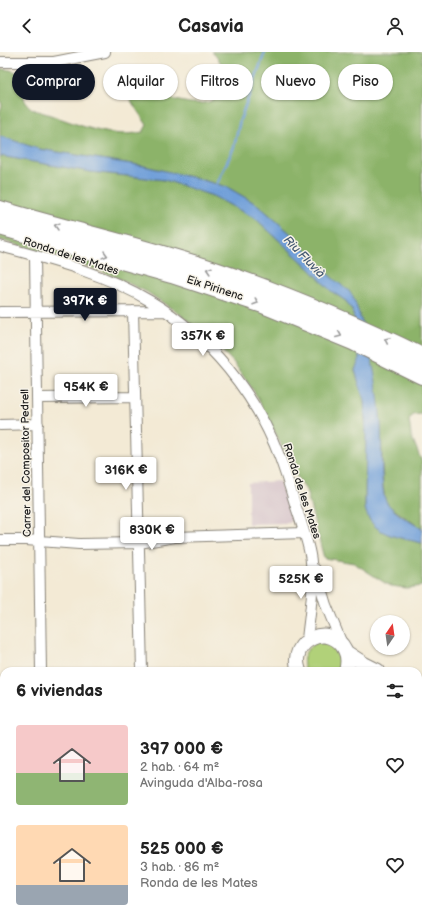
<!DOCTYPE html>
<html lang="es">
<meta charset="utf-8">
<style>
body{margin:0;font-family:"Balsamiq Sans",sans-serif;background:#f6f6f6;color:#222;height:100vh;display:flex;flex-direction:column;font-size:15px;white-space:nowrap}
*{box-sizing:border-box;margin:0}
p{font-size:13px;color:#767676}
.icon{flex:none;width:22px;height:22px;fill:none;stroke:currentColor;stroke-width:2;stroke-linecap:round;stroke-linejoin:round}
.map{position:relative;flex:1;overflow:hidden}
.drawer{position:absolute;left:0px;top:615px;width:422px;height:256px;display:flex;flex-direction:column;background:#fff;border-radius:12px 12px 0 0;box-shadow:0 1px 3px #0004}
.drawer>*{flex:none}
.guide{position:absolute;left:12px;top:12px;width:398px;height:36px;display:flex;gap:8px}
.needle{width:26px;rotate:13deg}
.fabs{position:absolute;left:370px;top:563px;display:grid;gap:8px}
.fabs a{display:grid;place-items:center;width:40px;height:40px;border-radius:50%;background:#fff;box-shadow:0 1px 3px #0004;font-size:20px}
.price{position:absolute;translate:-50% -34px;padding:0 9px;border-radius:4px;background:#fff;color:#222;font-size:13px;line-height:26px;filter:drop-shadow(0 1px 2px #0008)}
.price::after{content:'';position:absolute;left:50%;top:24px;width:12px;height:9px;margin-left:-6px;background:inherit;clip-path:polygon(0 0,100% 0,50% 100%)}
.price.on{background:#111827;color:#fff}
ul{padding:0;list-style:none}
li{display:flex;align-items:center;gap:12px;height:100px;padding:0 16px}
li span{display:grid;place-items:center;flex:none;width:112px;height:80px;border-radius:4px;color:#555}
li>.icon{margin-inline-start:auto}
span .icon{width:48px;height:48px;fill:#fffc;stroke-width:1}
li b{font-size:17px}
h2{display:flex;justify-content:space-between;align-items:center;height:48px;padding:0 16px;font-size:17px}
.tag{padding:0 14px;border-radius:18px;background:#fff;box-shadow:0 1px 3px #0004;font-size:14px;line-height:36px}
.tag.on{background:#111827;color:#fff}
header{display:flex;justify-content:space-between;align-items:center;height:52px;padding:0 16px;background:#fff;font-size:18px;font-weight:600}
.map>svg:first-child{display:block}
.industrial{fill:#d2bdc6}
.green{fill:#b1d179;stroke:#66764a}
.forest{fill:#8cb369;stroke:#546842}
.water{fill:#709fd9;stroke:#465e7a}
.lines{fill:none;stroke-linecap:round;stroke-linejoin:round}
.stream{stroke:#709fd9;stroke-width:2.5}
.street-casing{stroke:#888378;stroke-width:12}
.secondary-casing{stroke:#888378;stroke-width:16}
.highway-casing{stroke:#888378;stroke-width:20}
.street{stroke:#fff;stroke-width:10}
.secondary{stroke:#fff;stroke-width:14}
.highway{stroke:#fff;stroke-width:18}
.oneway{stroke:#999}
.labels{text-anchor:middle;dominant-baseline:central;stroke-width:3;stroke-linejoin:round;paint-order:stroke}
.street-label{font-size:11px;fill:#1c1c1c;stroke:#f7f3e8}
.water-label{font-size:12px;font-style:italic;fill:#425771;stroke:#f7f3e8}
</style>
<header><svg class="icon" aria-label="back" viewBox="0 0 24 24"><path d="M15 5l-7 7 7 7"/></svg>Casavia<svg class="icon" aria-label="person" viewBox="0 0 24 24"><circle cx="12" cy="8" r="4"/><path d="M4 21q1-7 8-7t8 7"/></svg></header>
<div class="map">
<svg width="422" height="871" viewBox="0 0 422 871">
<rect width="100%" height="100%" fill="#f7f3e8"/>
<filter id="ink" filterUnits="userSpaceOnUse"><feTurbulence type="fractalNoise" baseFrequency=".025" numOctaves="2"/><feDisplacementMap in="SourceGraphic" scale="8" xChannelSelector="R" yChannelSelector="G"/><feConvolveMatrix kernelMatrix="1 2 1 2 8 2 1 2 1" color-interpolation-filters="sRGB"/></filter>
<filter id="wash" filterUnits="userSpaceOnUse"><feTurbulence type="fractalNoise" baseFrequency=".012" numOctaves="4" result="noise"/><feDisplacementMap in="SourceGraphic" scale="16" xChannelSelector="R" yChannelSelector="G"/><feGaussianBlur stdDeviation="0.9" result="paint"/><feColorMatrix in="noise" values="0 0 0 0 0 0 0 0 0 0 0 0 0 0 0 0 0 1.4 0 .05"/><feComposite in="paint" operator="in"/></filter>
<g filter="url(#wash)">
<rect width="100%" height="100%" fill="#f3ead5"/>
<path class="industrial" d="M 279,429 L 292,466 L 290,471 L 248,472 L 248,431 Z"/>
<path class="green" d="M 316,590 L 333,592 L 341,601 L 340,619 L 305,619 C 301,604 305,599 316,590 Z
M 201,867 L 389,867 L 387,871 L 204,871 Z"/>
<path class="forest" d="M 212,0 L 422,0 L 422,362 L 413,363 L 409,368 L 411,383 L 422,410 L 422,477 L 389,454 L 385,448 L 383,434 L 381,373 L 375,328 L 367,287 L 351,242 L 331,225 L 291,182 L 258,153 L 227,135 L 195,126 L 144,114 L 39,97 L 0,84 L 0,60 L 2,53 L 0,48 L 0,17 C 10,17 16,19 24,25 C 25,41 19,48 34,58 C 71,68 104,88 143,80 L 147,73 C 140,62 133,54 128,42 L 132,35 C 155,39 214,71 224,33 C 227,19 222,10 212,0 Z
M 0,104 L 91,120 L 165,128 L 213,144 L 256,167 L 309,216 L 331,239 L 346,249 L 352,258 L 359,288 L 359,309 L 355,318 L 364,348 L 366,382 L 365,456 C 371,484 399,485 422,491 L 422,534 L 406,536 L 391,534 L 385,531 L 354,511 L 324,506 L 306,438 L 292,417 L 280,390 L 255,341 L 234,311 L 209,285 L 181,263 L 147,240 L 109,222 L 71,208 L 0,188 Z
M 422,763 L 422,838 L 418,843 L 418,766 Z"/>
<path class="water" d="M 0,84 L 39,97 L 144,114 L 195,126 L 227,135 L 258,153 L 291,182 L 331,225 L 349,239 L 353,245 C 369,285 378,330 381,373 C 382,389 380,439 386,449 C 392,460 411,470 422,477 L 422,491 C 399,485 371,484 365,456 L 366,382 L 364,348 L 355,318 L 359,309 L 359,288 L 352,258 L 346,249 L 331,239 L 309,216 L 256,167 L 213,144 L 165,128 L 91,120 L 0,104 Z"/>
<g class="lines">
<path class="stream" d="M 216,134 L 234,95 L 240,68 L 265,0"/>
</g>
</g>
<g filter="url(#ink)">
<g class="lines">
<defs>
<path id="street" d="M 0,10 L 54,10 L 105,0
M 0,194 C 51,208 104,221 150,249 C 209,284 256,342 280,406 C 286,422 291,439 296,455 C 301,470 310,495 311,510 C 312,524 313,539 311,552 C 310,565 308,576 307,588
M 35,204 L 41,619
M 133,259 L 142,619
M 0,260 L 164,259
M 37,346 L 135,345
M 0,373 L 38,372
M 0,488 L 26,488 L 79,492 L 139,491 L 175,485 L 304,481
M 315,517 L 326,553 L 342,592
M 0,637 L 4,637
M 0,862 L 4,862
M 45,867 L 45,871
M 186,867 L 188,871
M 209,867 L 213,871"/>
<path id="secondary" d="M 347,601 L 364,612 L 378,619
M 299,619 C 287,588 331,569 345,598 C 348,604 348,612 346,619
M 418,644 L 422,648
M 0,783 L 4,783"/>
<path id="highway" d="M 0,158 C 70,179 142,195 212,218 C 284,242 354,272 422,305
M 0,174 L 172,222 L 263,252 L 353,289 L 422,323"/>
</defs>
<use href="#street" class="street-casing"/>
<use href="#secondary" class="secondary-casing"/>
<use href="#highway" class="highway-casing"/>
<use href="#street" class="street"/>
<use href="#secondary" class="secondary"/>
<use href="#highway" class="highway"/>
</g>
<defs><path id="oneway-chevron" d="M-2-3.5L2.5 0L-2 3.5" fill="none" stroke-width="1.6" stroke-linecap="round" stroke-linejoin="round"/></defs>
<g class="oneway">
<use href="#oneway-chevron" transform="translate(57 174) rotate(-165)"/>
<use href="#oneway-chevron" transform="translate(105 203) rotate(15)"/>
<use href="#oneway-chevron" transform="translate(209 218) rotate(-163)"/>
<use href="#oneway-chevron" transform="translate(256 250) rotate(19)"/>
<use href="#oneway-chevron" transform="translate(339 283) rotate(23)"/>
<use href="#oneway-chevron" transform="translate(387 288) rotate(-155)"/>
</g>
</g>
<g class="labels">
<g class="street-label">
<text transform="translate(71 204) rotate(18)">Ronda de les Mates</text>
<text transform="translate(215 236) rotate(18)">Eix Pirinenc</text>
<text transform="translate(26 411) rotate(-91)">Carrer del Compositor Pedrell</text>
<text transform="translate(302 439) rotate(72)">Ronda de les Mates</text>
</g>
<g class="water-label">
<text transform="translate(304 205) rotate(46)">Riu Fluvià</text>
</g>
</g>
</svg>
<div class="fabs">
<a><svg class="needle" viewBox="-14 -14 28 28"><path d="M0-13l5 13h-10z" fill="#e53935"/><path d="M0 13l5-13h-10z" fill="#767676"/></svg></a>
</div>
<b class="price on" style="left:85px;top:270px">397K €</b>
<b class="price" style="left:203px;top:305px">357K €</b>
<b class="price" style="left:86px;top:356px">954K €</b>
<b class="price" style="left:126px;top:439px">316K €</b>
<b class="price" style="left:152px;top:499px">830K €</b>
<b class="price" style="left:301px;top:548px">525K €</b>
<div class="guide">
<a class="tag on">Comprar</a>
<a class="tag">Alquilar</a>
<a class="tag">Filtros</a>
<a class="tag">Nuevo</a>
<a class="tag">Piso</a>
</div>
<section class="drawer">
<h2>6 viviendas<svg class="icon" aria-label="filters" viewBox="0 0 24 24"><path d="M4 7h16M4 17h16"/><circle cx="9" cy="7" r="2"/><circle cx="15" cy="17" r="2"/></svg></h2>
<ul>
<li><span style="background:linear-gradient(#f6c9c9 60%,#8fb573 0)"><svg class="icon" aria-label="home" viewBox="0 0 24 24"><path d="M3 11l9-7 9 7M6 9v11h12V9"/></svg></span><div><b>397 000 €</b><p>2 hab. · 64 m²</p><p>Avinguda d'Alba-rosa</p></div><svg class="icon" aria-label="heart" viewBox="0 0 24 24"><path d="M12 20l-8-8c-3-5 5-10 8-4 3-6 11-1 8 4z"/></svg></li>
<li><span style="background:linear-gradient(#ffd9b3 75%,#9aa5b1 0)"><svg class="icon" aria-label="home" viewBox="0 0 24 24"><path d="M3 11l9-7 9 7M6 9v11h12V9"/></svg></span><div><b>525 000 €</b><p>3 hab. · 86 m²</p><p>Ronda de les Mates</p></div><svg class="icon" aria-label="heart" viewBox="0 0 24 24"><path d="M12 20l-8-8c-3-5 5-10 8-4 3-6 11-1 8 4z"/></svg></li>
</ul>
</section>
</div>
